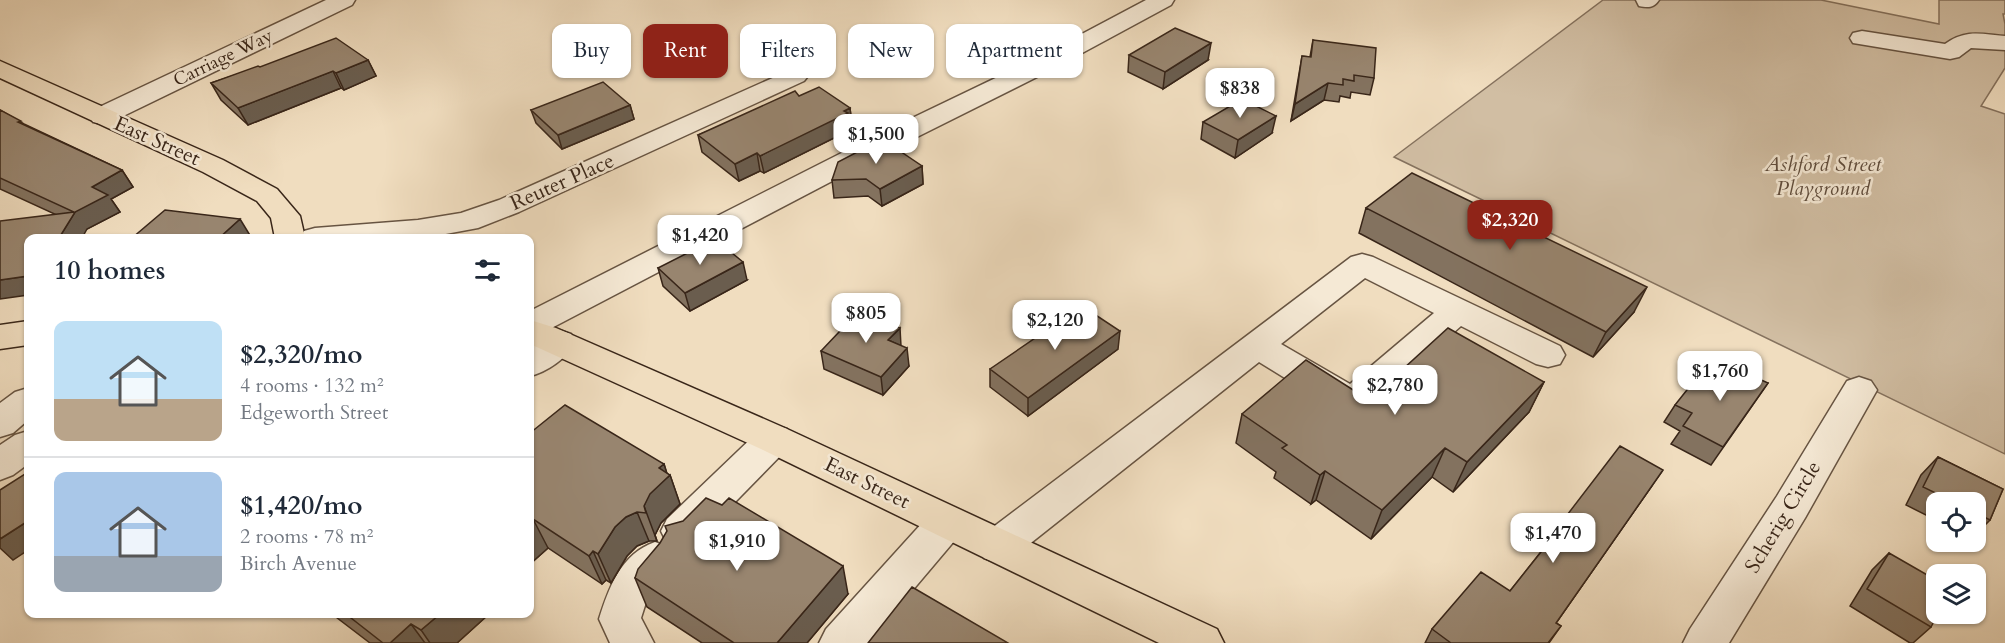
<!DOCTYPE html>
<meta charset="utf-8">
<style>
body{margin:0;font-family:Cardo,serif;background:#f2f2f3;color:#1f2937;height:100vh;display:flex;flex-direction:column;font-size:22px;white-space:nowrap}
*{box-sizing:border-box;margin:0}
p{font-size:20px;color:#747a83}
.icon{flex:none;width:33px;height:33px;fill:none;stroke:currentColor;stroke-width:2;stroke-linecap:round;stroke-linejoin:round}
.map{position:relative;flex:1;overflow:hidden}
.drawer{position:absolute;left:24px;top:234px;width:510px;height:384px;display:flex;flex-direction:column;background:#fff;border-radius:12px;box-shadow:0 2px 4px #0004}
.drawer>*{flex:none}
.guide{position:absolute;left:552px;top:24px;width:570px;height:54px;display:flex;gap:12px}
.buttons{position:absolute;left:1926px;top:492px;display:grid;gap:12px}
.buttons a{display:grid;place-items:center;width:60px;height:60px;border-radius:12px;background:#fff;box-shadow:0 2px 4px #0004;font-size:30px}
.price{position:absolute;translate:-50% -51px;padding:0 14px;border-radius:12px;background:#fff;color:#222;font-size:20px;line-height:39px;filter:drop-shadow(0 2px 3px #0008)}
.price::after{content:'';position:absolute;left:50%;top:36px;width:18px;height:14px;margin-left:-9px;background:inherit;clip-path:polygon(0 0,100% 0,50% 100%)}
.price.current{background:#8f2418;color:#fff}
ul{padding:0;list-style:none}
li{display:flex;align-items:center;gap:18px;height:150px;padding:0 30px}
li+li{border-top:2px solid #e0e1e3}
li span{display:grid;place-items:center;flex:none;width:168px;height:120px;border-radius:12px;color:#555}
li>.icon{margin-inline-start:auto}
span .icon{width:72px;height:72px;fill:#fffc;stroke-width:1}
li b{font-size:26px}
h2{display:flex;justify-content:space-between;align-items:center;height:72px;padding:0 30px;font-size:26px}
.tag{padding:0 21px;border-radius:12px;background:#fff;box-shadow:0 2px 4px #0004;font-size:21px;line-height:54px}
.tag.current{background:#8f2418;color:#fff}
.map>svg:first-child{display:block}
.green{fill:#d1bea3;stroke:#85725e;stroke-width:1.5}
.lines{fill:none;stroke-linecap:round;stroke-linejoin:round}
.minor-casing{stroke:#675442;stroke-width:3}
.major-casing{stroke:#392619;stroke-width:3}
.minor{fill:#f5e9d5;fill-rule:evenodd}
.major{fill:#f0ddbf;fill-rule:evenodd}
.wall{fill:#83725f;stroke:#392619;stroke-width:1.5}
.shaded-wall{fill:#6a5d4e;stroke:#392619;stroke-width:1.5}
.building{fill:#98856f;stroke:#392619;stroke-width:1.5}
.labels{text-anchor:middle;dominant-baseline:central;stroke-width:5;stroke-linejoin:round;paint-order:stroke}
.far-street-label{font-size:18px;fill:#392619;stroke:#f5e9d5}
.street-label{font-size:21px;fill:#392619;stroke:#f5e9d5}
.park-label{font-size:21px;font-style:italic;fill:#5f4c3c;stroke:#f5e9d5}
</style>
<div class="map">
<svg width="2005" height="643" viewBox="0 0 2005 643">
<rect width="100%" height="100%" fill="#f0ddbf"/>
<filter id="stains"><feTurbulence type="fractalNoise" baseFrequency=".00333" numOctaves="4"/><feColorMatrix values="0 0 0 0 .2 0 0 0 0 .09 0 0 0 0 .02 0 0 0 .5 -.17"/></filter>
<radialGradient id="worn" r=".72"><stop offset=".6" stop-color="#630" stop-opacity="0"/><stop offset="1" stop-color="#630" stop-opacity=".3"/></radialGradient>
<path class="green" d="M 1603,0 L 1821,0 L 1939,24 L 1939,0 L 2005,0 L 2005,14 L 2003,14 L 2005,24 L 2005,68 L 1981,106 L 2005,114 L 2005,454 L 1394,157 Z"/>
<g class="lines">
<defs>
<path id="minor" d="M 326,0 L 355,0 L 352,5 L 111,122 L 102,124 L 93,122 L 89,116 L 93,110 Z
M 1146,0 L 1174,0 L 1171,5 L 1047,72 L 903,144 L 542,333 L 530,336 L 530,311 L 883,132 L 1029,62 Z
M 1636,0 L 1659,0 C 1654,8 1648,8 1639,6 Z
M 1862,31 L 1945,44 C 1966,29 1981,34 2005,36 L 2005,50 L 1971,48 L 1959,57 L 1950,59 L 1853,43 L 1850,38 L 1853,33 Z
M 795,68 L 804,71 L 808,76 L 804,81 L 519,212 L 478,228 L 424,238 L 300,238 L 304,231 L 315,228 L 418,220 L 461,213 L 499,200 Z
M 1362,254 L 1373,257 L 1560,346 L 1565,355 L 1560,364 L 1548,367 L 1536,364 L 1461,326 L 1368,409 L 1355,413 L 1335,409 L 1259,362 L 1012,558 L 998,563 L 984,558 L 978,546 L 984,534 L 1351,257 ZM 1365,278 L 1434,313 L 1350,384 L 1281,344 Z
M 559,330 L 571,334 L 576,342 C 567,358 547,372 530,376 L 530,347 L 547,334 Z
M 1859,377 L 1871,381 L 1877,390 L 1805,518 L 1729,643 L 1683,643 L 1690,629 L 1777,496 L 1847,381 Z
M 28,388 L 28,420 L 13,433 L 0,437 L 0,403 L 15,392 Z
M 774,425 L 787,429 L 792,439 L 787,449 L 695,543 L 681,547 L 667,543 L 661,531 L 667,519 L 761,429 Z
M 28,431 L 28,464 L 13,475 L 0,480 L 0,445 L 15,435 Z
M 947,506 L 961,511 L 967,522 L 961,533 L 868,643 L 819,643 L 826,629 L 933,511 Z
M 655,542 L 669,547 L 675,559 L 669,571 L 648,596 L 641,618 L 654,643 L 610,643 L 599,619 C 609,587 621,554 655,542 Z"/>
<path id="major" d="M 0,61 L 223,160 L 277,189 L 300,216 L 305,238 L 275,238 L 271,218 L 257,201 L 203,172 L 0,78 Z
M 530,320 L 556,328 L 787,429 L 1217,629 L 1224,643 L 1159,643 L 761,449 L 530,344 Z
M 28,321 L 28,345 L 0,349 L 0,325 Z"/>
</defs>
<use href="#minor" class="minor-casing"/>
<use href="#major" class="major-casing"/>
<use href="#minor" class="minor"/>
<use href="#major" class="major"/>
</g>
<path class="wall" d="M 1313,40 L 1374,78 L 1370,95 L 1351,92 L 1350,98 L 1340,96 L 1339,102 L 1324,100 L 1291,121 L 1302,56 L 1310,57 Z
M 1129,55 L 1208,60 L 1163,89 L 1128,72 Z
M 368,60 L 376,76 L 344,90 L 341,88 L 248,125 L 221,100 L 211,83 L 260,67 Z
M 799,96 L 850,108 L 852,125 L 850,126 L 850,130 L 764,173 L 760,171 L 739,181 L 702,152 L 698,135 Z
M 630,105 L 634,119 L 562,149 L 536,123 L 531,110 Z
M 0,110 L 24,124 L 122,170 L 133,187 L 111,199 L 120,212 L 87,229 L 0,189 Z
M 1203,122 L 1272,133 L 1235,158 L 1201,139 Z
M 922,166 L 923,184 L 882,206 L 868,196 L 834,198 L 832,180 Z
M 1366,208 L 1634,312 L 1593,357 L 1359,233 Z
M 658,268 L 747,280 L 690,311 L 663,286 Z
M 901,346 L 909,366 L 883,395 L 824,369 L 821,351 Z
M 1118,349 L 1028,416 L 990,387 L 990,369 Z
M 1723,374 L 1768,383 L 1711,465 L 1671,444 L 1680,431 L 1664,422 L 1675,405 Z
M 1544,382 L 1529,412 L 1453,492 L 1432,477 L 1371,539 L 1316,500 L 1311,504 L 1274,478 L 1276,472 L 1236,443 L 1242,414 Z
M 530,433 L 664,464 L 667,474 L 670,475 L 680,504 L 661,523 L 655,535 L 657,541 L 649,541 L 637,546 L 627,556 L 611,583 L 606,580 L 602,584 L 548,548 L 530,564 Z
M 1938,457 L 2003,489 L 1990,520 L 1976,534 L 1976,502 L 1936,502 L 1936,520 L 1906,505 L 1921,475 Z
M 1651,487 L 1556,623 L 1561,626 L 1549,643 L 1425,643 L 1432,629 L 1510,591 L 1540,553 L 1551,536 Z
M 1889,553 L 1931,627 L 1913,643 L 1910,643 L 1850,606 L 1872,570 Z
M 635,578 L 848,594 L 807,643 L 702,643 L 647,607 Z
M 332,614 L 489,614 L 457,643 L 370,643 Z"/>
<path class="shaded-wall" d="M 1211,43 L 1208,60 L 1163,89 L 1165,72 Z
M 368,60 L 376,76 L 344,90 L 336,73 Z
M 333,71 L 341,88 L 248,125 L 238,108 Z
M 1328,83 L 1324,100 L 1291,121 L 1295,104 Z
M 630,105 L 634,119 L 562,149 L 558,135 Z
M 850,108 L 852,125 L 850,126 L 850,130 L 764,173 L 760,156 Z
M 1276,116 L 1272,133 L 1235,158 L 1238,140 Z
M 757,153 L 760,171 L 739,181 L 735,164 Z
M 922,166 L 923,184 L 882,206 L 880,189 Z
M 122,170 L 133,187 L 111,199 L 120,212 L 87,229 L 82,238 L 59,238 L 75,212 L 92,187 Z
M 240,219 L 251,237 L 249,238 L 219,238 Z
M 743,262 L 747,280 L 690,311 L 685,293 Z
M 28,276 L 28,295 L 0,299 L 0,280 Z
M 1647,287 L 1634,312 L 1593,357 L 1606,332 Z
M 900,328 L 901,346 L 888,340 Z
M 1120,331 L 1118,349 L 1028,416 L 1028,398 Z
M 907,348 L 909,366 L 883,395 L 881,377 Z
M 1544,382 L 1529,412 L 1453,492 L 1467,462 Z
M 1445,448 L 1432,477 L 1371,539 L 1382,510 Z
M 664,464 L 668,477 L 670,475 L 680,504 L 661,523 L 655,535 L 657,541 L 644,506 L 659,468 Z
M 1663,470 L 1651,487 L 1544,639 L 1556,623 Z
M 1325,471 L 1316,500 L 1311,504 L 1320,475 Z
M 637,512 L 649,541 L 637,546 L 627,556 L 611,583 L 598,554 L 615,527 L 626,517 Z
M 533,519 L 548,548 L 530,564 L 530,522 Z
M 28,521 L 28,550 L 13,560 L 0,548 L 0,539 Z
M 593,551 L 606,580 L 602,584 L 589,556 Z
M 843,566 L 848,594 L 807,643 L 777,643 Z
M 440,614 L 489,614 L 457,643 L 430,643 L 421,630 Z
M 411,624 L 425,643 L 390,643 Z"/>
<path class="building" d="M 1175,28 L 1211,43 L 1165,72 L 1129,55 Z
M 336,38 L 368,60 L 336,73 L 333,71 L 238,108 L 211,83 L 258,66 L 260,67 Z
M 1313,40 L 1376,48 L 1374,78 L 1354,75 L 1354,81 L 1343,79 L 1343,85 L 1328,83 L 1295,104 L 1302,56 L 1311,57 Z
M 603,82 L 630,105 L 558,135 L 531,110 Z
M 819,87 L 850,108 L 844,111 L 848,113 L 760,156 L 757,153 L 735,164 L 698,135 L 795,91 L 799,96 Z
M 1242,99 L 1276,116 L 1238,140 L 1203,122 Z
M 0,110 L 21,121 L 18,122 L 122,170 L 92,187 L 108,195 L 75,212 L 59,238 L 28,238 L 28,276 L 0,280 L 0,221 L 74,212 L 0,178 Z
M 882,139 L 922,166 L 880,189 L 866,179 L 832,180 L 838,162 Z
M 1412,173 L 1647,287 L 1606,332 L 1366,208 Z
M 165,210 L 240,219 L 219,238 L 132,238 Z
M 715,239 L 743,262 L 685,293 L 658,268 Z
M 1082,306 L 1120,331 L 1028,398 L 990,369 Z
M 859,311 L 900,328 L 888,340 L 907,348 L 881,377 L 821,351 Z
M 1448,328 L 1544,382 L 1467,462 L 1445,448 L 1382,510 L 1325,471 L 1320,475 L 1282,448 L 1287,445 L 1242,414 L 1306,360 L 1369,400 Z
M 1729,365 L 1768,383 L 1723,447 L 1683,426 L 1692,413 L 1675,405 L 1706,366 L 1723,374 Z
M 565,405 L 664,464 L 659,468 L 670,475 L 650,494 L 644,506 L 646,513 L 637,512 L 626,517 L 615,527 L 598,554 L 593,551 L 589,556 L 533,519 L 530,522 L 530,433 Z
M 1620,446 L 1663,470 L 1556,623 L 1561,626 L 1548,643 L 1451,643 L 1432,629 L 1481,572 L 1510,591 L 1553,537 L 1551,536 Z
M 1938,457 L 2003,489 L 1990,520 L 1976,513 L 1976,502 L 1954,502 L 1923,487 Z
M 28,472 L 28,521 L 0,539 L 0,490 Z
M 706,498 L 722,505 L 729,498 L 843,566 L 777,643 L 734,643 L 635,578 L 638,569 L 660,543 L 667,531 L 665,526 L 683,521 Z
M 1889,553 L 1936,580 L 1936,614 L 1938,614 L 1931,627 L 1867,589 Z
M 912,587 L 1008,643 L 868,643 Z
M 346,614 L 440,614 L 421,630 L 411,624 L 390,643 L 383,643 Z"/>
<g class="labels">
<g class="far-street-label">
<text transform="translate(223 58) rotate(-26)">Carriage Way</text>
</g>
<g class="street-label">
<text transform="translate(157 141) rotate(24)">East Street</text>
<text transform="translate(562 182) rotate(-24)">Reuter Place</text>
<text transform="translate(867 483) rotate(26)">East Street</text>
<text transform="translate(1783 517) rotate(-59)">Scherig Circle</text>
</g>
<g class="park-label">
<text x="1823" y="164">Ashford Street<tspan x="1823" dy="24">Playground</tspan></text>
</g>
</g>
<rect width="100%" height="100%" filter="url(#stains)"/>
<rect width="100%" height="100%" fill="url(#worn)"/>
</svg>
<div class="buttons">
<a><svg class="icon" aria-label="locate" viewBox="0 0 24 24"><circle cx="12" cy="12" r="6"/><path d="M12 2v4M12 18v4M2 12h4M18 12h4"/></svg></a>
<a><svg class="icon" aria-label="layers" viewBox="0 0 24 24"><path d="M12 4l9 5-9 5-9-5zM3 14l9 5 9-5"/></svg></a>
</div>
<b class="price" style="left:1240px;top:119px">$838</b>
<b class="price" style="left:876px;top:165px">$1,500</b>
<b class="price current" style="left:1510px;top:251px">$2,320</b>
<b class="price" style="left:700px;top:266px">$1,420</b>
<b class="price" style="left:866px;top:344px">$805</b>
<b class="price" style="left:1055px;top:351px">$2,120</b>
<b class="price" style="left:1720px;top:402px">$1,760</b>
<b class="price" style="left:1395px;top:416px">$2,780</b>
<b class="price" style="left:1553px;top:564px">$1,470</b>
<b class="price" style="left:737px;top:572px">$1,910</b>
<div class="guide">
<a class="tag">Buy</a>
<a class="tag current">Rent</a>
<a class="tag">Filters</a>
<a class="tag">New</a>
<a class="tag">Apartment</a>
</div>
<section class="drawer">
<h2>10 homes<svg class="icon" aria-label="filters" viewBox="0 0 24 24"><path d="M4 7h16M4 17h16"/><circle cx="9" cy="7" r="2"/><circle cx="15" cy="17" r="2"/></svg></h2>
<ul>
<li><span style="background:linear-gradient(#bfe0f5 65%,#b9a48a 0)"><svg class="icon" aria-label="home" viewBox="0 0 24 24"><path d="M3 11l9-7 9 7M6 9v11h12V9"/></svg></span><div><b>$2,320/mo</b><p>4 rooms · 132 m²</p><p>Edgeworth Street</p></div></li>
<li><span style="background:linear-gradient(#a9c7e8 70%,#9aa5b1 0)"><svg class="icon" aria-label="home" viewBox="0 0 24 24"><path d="M3 11l9-7 9 7M6 9v11h12V9"/></svg></span><div><b>$1,420/mo</b><p>2 rooms · 78 m²</p><p>Birch Avenue</p></div></li>
</ul>
</section>
</div>
